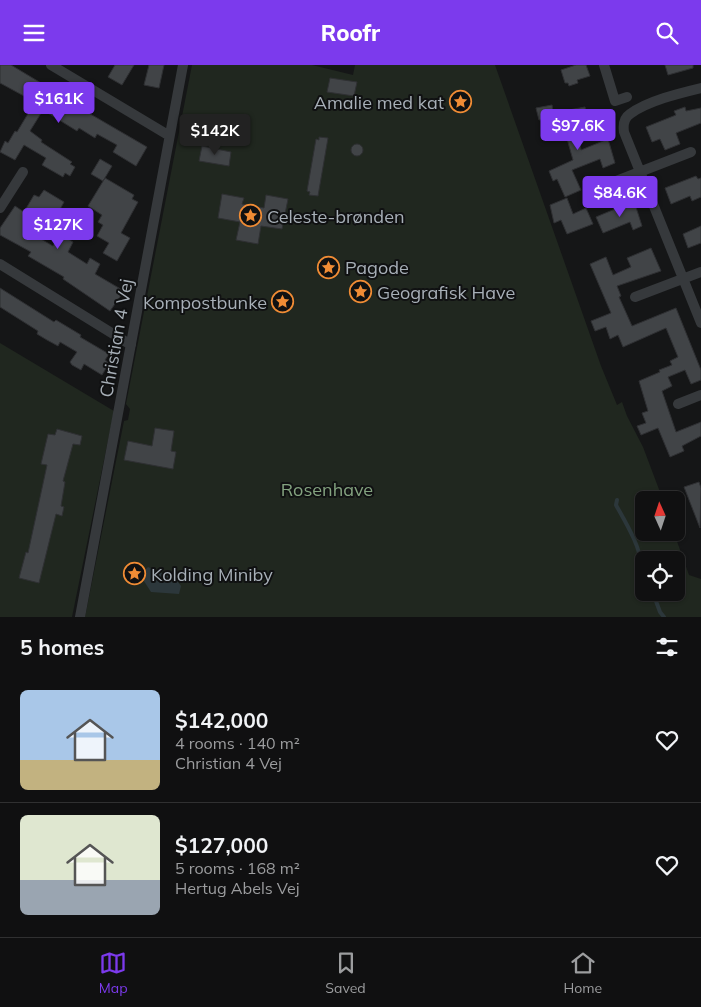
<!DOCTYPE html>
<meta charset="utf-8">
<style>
body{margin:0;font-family:Mulish,sans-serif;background:#1e1e1f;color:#f1f3f6;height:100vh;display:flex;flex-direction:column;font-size:19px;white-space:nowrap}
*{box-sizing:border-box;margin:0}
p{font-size:16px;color:#9c9d9f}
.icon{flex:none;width:28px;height:28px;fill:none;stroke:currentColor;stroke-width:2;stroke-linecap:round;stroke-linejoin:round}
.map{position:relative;height:552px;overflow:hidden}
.side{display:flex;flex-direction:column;background:#101011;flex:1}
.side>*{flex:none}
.needle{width:32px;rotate:357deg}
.controls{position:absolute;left:635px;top:426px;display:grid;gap:10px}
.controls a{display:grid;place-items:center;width:50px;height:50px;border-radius:8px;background:#101011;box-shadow:0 1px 4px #0004,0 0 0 1px #303031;font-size:25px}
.price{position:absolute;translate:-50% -42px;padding:0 11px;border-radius:5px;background:#7c3aed;color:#fff;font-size:16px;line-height:32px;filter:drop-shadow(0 1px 2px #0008)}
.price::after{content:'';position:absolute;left:50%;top:30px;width:15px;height:11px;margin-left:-8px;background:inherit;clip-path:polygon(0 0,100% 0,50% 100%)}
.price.selected{background:#222;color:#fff}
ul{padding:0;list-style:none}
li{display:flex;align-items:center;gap:15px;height:125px;padding:0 20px}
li+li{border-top:1px solid #303031}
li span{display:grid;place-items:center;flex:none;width:140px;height:100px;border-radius:8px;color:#555}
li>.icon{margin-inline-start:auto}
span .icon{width:60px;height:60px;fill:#fffc;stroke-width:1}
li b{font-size:21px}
h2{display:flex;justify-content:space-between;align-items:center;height:60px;padding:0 20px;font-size:21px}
header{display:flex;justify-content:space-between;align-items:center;height:65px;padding:0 20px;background:#7c3aed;color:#fff;font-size:22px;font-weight:800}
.tab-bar{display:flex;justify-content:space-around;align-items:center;height:70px;border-top:1px solid #303031;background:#101011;font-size:14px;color:#9c9d9f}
.tab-bar a{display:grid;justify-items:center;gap:2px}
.tab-bar .selected{color:#7c3aed}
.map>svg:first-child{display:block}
.green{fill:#20271f;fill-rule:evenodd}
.water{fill:#2c373b}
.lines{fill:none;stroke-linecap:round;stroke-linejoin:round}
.stream{stroke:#2c373b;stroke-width:4}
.building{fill:#414447;stroke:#2f3033}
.minor{stroke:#36393c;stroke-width:10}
.labels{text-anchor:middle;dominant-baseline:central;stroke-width:4;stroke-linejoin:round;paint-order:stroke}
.poi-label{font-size:18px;fill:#a7afb7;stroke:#101112;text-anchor:start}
.street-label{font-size:18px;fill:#a7afb7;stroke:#101112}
.park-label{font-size:18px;fill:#83a27f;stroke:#101112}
</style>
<header><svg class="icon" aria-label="menu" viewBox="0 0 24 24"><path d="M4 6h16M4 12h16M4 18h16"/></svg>Roofr<svg class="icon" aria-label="search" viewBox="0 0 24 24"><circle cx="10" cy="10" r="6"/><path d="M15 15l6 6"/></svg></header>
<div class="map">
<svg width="701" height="552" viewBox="0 0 701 552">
<rect width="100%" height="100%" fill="#151617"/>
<path class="green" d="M 192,0 L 312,0 L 353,10 L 355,0 L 495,0 L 601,301 L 617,340 L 622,337 L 627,351 L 643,382 L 663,435 L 644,435 L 644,468 L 674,468 L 689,510 L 701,514 L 701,552 L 85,552 L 124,356 L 128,355 L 130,344 L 126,339 ZM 644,495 L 676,495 L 676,528 L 644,528 Z
M 0,278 L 114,346 L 72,552 L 0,552 Z"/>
<path class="water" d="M 148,502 L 176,514 L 181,521 L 179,529 L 151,527 L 142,513 L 143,507 Z"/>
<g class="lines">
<path class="stream" d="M 617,435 L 616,440 C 623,453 643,485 640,500 L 644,506
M 653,528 L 660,547 L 664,552"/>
</g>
<path class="building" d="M 0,0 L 11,0 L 46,21 L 42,26 L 59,36 L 61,32 L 147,82 L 136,101 L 113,87 L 117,80 L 97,69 L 95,73 L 79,63 L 77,66 L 43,45 L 30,66 L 42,75 L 41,77 L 72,97 L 70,99 L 75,102 L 70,111 L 65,108 L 63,112 L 42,100 L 46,93 L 24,80 L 15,95 L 0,87 L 5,76 L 8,78 L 15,66 L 17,67 L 35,37 L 0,18 Z
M 115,0 L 134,0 L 122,20 L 108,12 Z
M 149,0 L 164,0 L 159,23 L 144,20 Z
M 576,0 L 586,0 L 590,11 L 577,15 L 578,18 L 569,21 L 568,18 L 565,18 L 561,5 Z
M 665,0 L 693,0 L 693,3 L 668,10 Z
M 330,13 L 357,17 L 354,31 L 327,27 Z
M 552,40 L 554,53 L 539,55 L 536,43 Z
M 585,42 L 588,59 L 577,61 L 581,85 L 608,74 L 615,98 L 603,103 L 600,94 L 572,105 L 581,125 L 565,132 L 557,114 L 553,116 L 549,106 L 573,95 L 564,63 L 561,64 L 558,47 Z
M 685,42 L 686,46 L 701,43 L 701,58 L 676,68 L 680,79 L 665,85 L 660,74 L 652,77 L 646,62 L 676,50 L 674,46 Z
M 319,72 L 328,73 L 318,131 L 309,130 L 310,127 L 307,126 L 316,74 L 319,75 Z
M351 85a6 6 0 1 1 12 0a6 6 0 1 1-12 0Z
M 202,81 L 231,87 L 229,101 L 199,96 Z
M 100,94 L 112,101 L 103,116 L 91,109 Z
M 696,111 L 698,114 L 701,113 L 701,132 L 692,136 L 690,131 L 671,139 L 665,123 Z
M 105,113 L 134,130 L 132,134 L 138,137 L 121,168 L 130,173 L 117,196 L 103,188 L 109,178 L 97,171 L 103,160 L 98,157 L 102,150 L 88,141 Z
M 44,125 L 64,137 L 58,148 L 62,150 L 56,160 L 39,150 L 29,167 L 53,181 L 60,169 L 73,177 L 68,187 L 87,199 L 90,193 L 100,199 L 95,209 L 124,226 L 110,246 L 63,214 L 64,212 L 28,191 L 31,187 L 0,170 L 0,163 L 15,141 L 24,147 L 34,130 L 39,132 Z
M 222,129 L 244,133 L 242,139 L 264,143 L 266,130 L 288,134 L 282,164 L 261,161 L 258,179 L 236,175 L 240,157 L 218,153 Z
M 567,133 L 573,149 L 586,143 L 593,159 L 567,169 L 561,155 L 554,158 L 550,140 Z
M 634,136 L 642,161 L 633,165 L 630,157 L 603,168 L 596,152 Z
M 701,161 L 701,178 L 688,183 L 683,169 Z
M 651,183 L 661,206 L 617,221 L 621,231 L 619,232 L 632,261 L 676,243 L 701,305 L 701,315 L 691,319 L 685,305 L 668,312 L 672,321 L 662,326 L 676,367 L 701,357 L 701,371 L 682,381 L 684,386 L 670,392 L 658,363 L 641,370 L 637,361 L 646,358 L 642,348 L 648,346 L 639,316 L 660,307 L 659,305 L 672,300 L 670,296 L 678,292 L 666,263 L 623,282 L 618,270 L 610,274 L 606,262 L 595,266 L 591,256 L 611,248 L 590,199 L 606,192 L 613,210 L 631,202 L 627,193 Z
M 0,223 L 54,257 L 56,255 L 81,270 L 80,272 L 109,289 L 105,295 L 109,298 L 102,310 L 84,299 L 81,305 L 72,300 L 70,297 L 77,287 L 60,277 L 58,281 L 47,275 L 37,269 L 38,266 L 0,242 Z
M 155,363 L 174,366 L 171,386 L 176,387 L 173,404 L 124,395 L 128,376 L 152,381 Z
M 57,364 L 82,371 L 80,380 L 73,379 L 63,416 L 65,417 L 61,441 L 64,442 L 62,451 L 56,449 L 39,518 L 19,513 L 26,487 L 28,488 L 47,400 L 41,399 L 48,369 L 55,370 Z
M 699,417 L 701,423 L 700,463 L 684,422 Z"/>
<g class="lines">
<path class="minor" d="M 51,0 L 168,70
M 604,0 L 615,36 L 627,32
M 701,23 C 680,28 647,36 630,49 C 624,53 623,60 624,67 L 701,258
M 588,127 L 691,87
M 0,143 L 23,107
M 0,199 L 131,280
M 635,232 L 701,207
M 678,339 L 701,330
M 80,552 L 183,0"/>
</g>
<defs>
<symbol id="sight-ring" viewBox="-11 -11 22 22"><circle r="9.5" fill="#101112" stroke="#f08c35" stroke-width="1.5"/><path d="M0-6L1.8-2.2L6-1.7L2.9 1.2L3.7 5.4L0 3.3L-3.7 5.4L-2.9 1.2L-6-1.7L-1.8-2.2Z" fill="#f08c35"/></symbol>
</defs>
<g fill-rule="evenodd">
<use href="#sight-ring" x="448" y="24" width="25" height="25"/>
<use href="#sight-ring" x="238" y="138" width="25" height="25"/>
<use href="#sight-ring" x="316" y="190" width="25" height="25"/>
<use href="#sight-ring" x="348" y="214" width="25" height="25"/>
<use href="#sight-ring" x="270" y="224" width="25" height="25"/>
<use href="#sight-ring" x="122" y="496" width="25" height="25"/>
</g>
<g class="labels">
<g class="poi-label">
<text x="444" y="37" text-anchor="end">Amalie med kat</text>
<text x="267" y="151">Celeste-brønden</text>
<text x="345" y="202">Pagode</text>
<text x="377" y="227">Geografisk Have</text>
<text x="267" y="237" text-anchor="end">Kompostbunke</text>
<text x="151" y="509">Kolding Miniby</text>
</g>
<g class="street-label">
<text transform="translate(116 273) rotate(-80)">Christian 4 Vej</text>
</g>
<g class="park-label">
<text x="327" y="424">Rosenhave</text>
</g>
</g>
</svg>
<div class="controls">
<a><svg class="needle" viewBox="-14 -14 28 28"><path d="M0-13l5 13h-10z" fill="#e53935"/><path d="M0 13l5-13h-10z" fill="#9c9d9f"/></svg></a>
<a><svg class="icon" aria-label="locate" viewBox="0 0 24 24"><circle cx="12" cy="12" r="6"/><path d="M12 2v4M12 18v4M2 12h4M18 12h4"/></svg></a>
</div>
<b class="price" style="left:59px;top:59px">$161K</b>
<b class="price" style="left:578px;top:86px">$97.6K</b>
<b class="price selected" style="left:215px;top:91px">$142K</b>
<b class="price" style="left:620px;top:153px">$84.6K</b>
<b class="price" style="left:58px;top:185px">$127K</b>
</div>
<section class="side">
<h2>5 homes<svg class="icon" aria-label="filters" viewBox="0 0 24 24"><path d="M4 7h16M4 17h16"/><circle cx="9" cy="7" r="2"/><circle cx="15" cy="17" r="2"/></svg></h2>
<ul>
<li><span style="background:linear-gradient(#a9c7e8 70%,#c2b280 0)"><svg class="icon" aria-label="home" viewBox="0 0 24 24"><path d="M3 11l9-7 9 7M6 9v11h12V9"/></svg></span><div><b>$142,000</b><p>4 rooms · 140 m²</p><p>Christian 4 Vej</p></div><svg class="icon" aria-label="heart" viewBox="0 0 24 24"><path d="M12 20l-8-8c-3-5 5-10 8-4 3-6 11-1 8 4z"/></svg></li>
<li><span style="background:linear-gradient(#dfe7d0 65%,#9aa5b1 0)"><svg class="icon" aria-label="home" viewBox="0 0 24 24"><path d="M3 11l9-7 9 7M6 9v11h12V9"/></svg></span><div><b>$127,000</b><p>5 rooms · 168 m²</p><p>Hertug Abels Vej</p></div><svg class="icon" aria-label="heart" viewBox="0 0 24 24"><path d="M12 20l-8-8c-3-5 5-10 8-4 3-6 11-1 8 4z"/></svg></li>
</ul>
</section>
<nav class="tab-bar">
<a class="selected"><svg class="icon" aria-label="map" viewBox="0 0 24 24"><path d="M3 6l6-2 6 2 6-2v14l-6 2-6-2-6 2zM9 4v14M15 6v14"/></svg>Map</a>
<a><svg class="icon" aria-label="saved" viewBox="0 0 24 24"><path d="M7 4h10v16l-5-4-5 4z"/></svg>Saved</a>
<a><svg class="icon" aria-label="home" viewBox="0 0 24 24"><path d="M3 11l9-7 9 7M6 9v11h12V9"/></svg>Home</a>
</nav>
